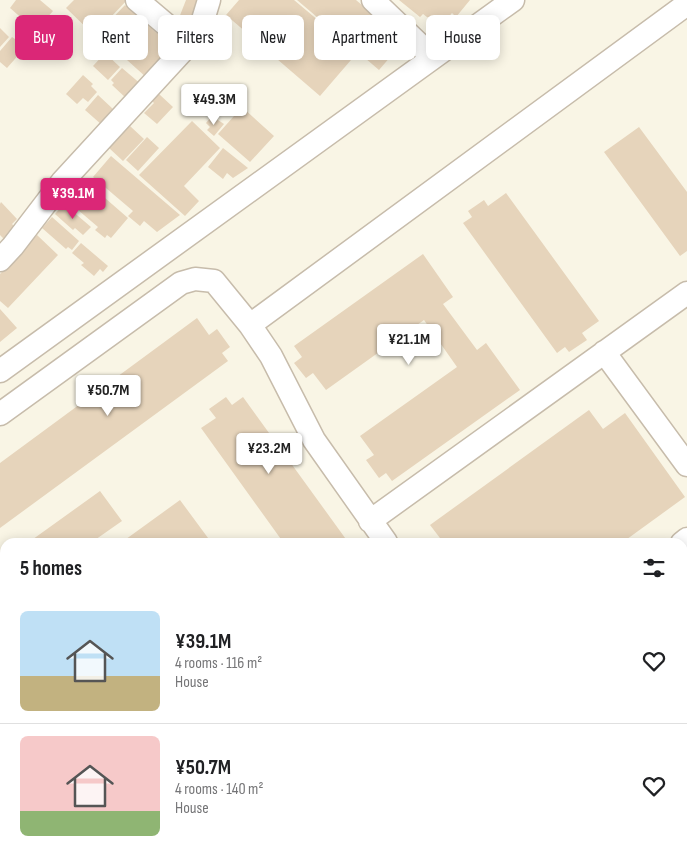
<!DOCTYPE html>
<meta charset="utf-8">
<style>
body{margin:0;font-family:"Sofia Sans Condensed",sans-serif;background:#f2f2f2;color:#202124;height:100vh;display:flex;flex-direction:column;font-size:19px;white-space:nowrap}
*{box-sizing:border-box;margin:0}
p{font-size:16px;color:#757577}
.icon{flex:none;width:28px;height:28px;fill:none;stroke:currentColor;stroke-width:2;stroke-linecap:round;stroke-linejoin:round}
.map{position:relative;flex:1;overflow:hidden}
.details{position:absolute;left:0px;top:538px;width:688px;height:321px;display:flex;flex-direction:column;background:#fff;border-radius:15px 15px 0 0;box-shadow:0 2px 12px #0003}
.details>*{flex:none}
.guide{position:absolute;left:15px;top:15px;width:658px;height:45px;display:flex;gap:10px}
.price{position:absolute;translate:-50% -42px;padding:0 11px;border-radius:5px;background:#fff;color:#222;font-size:16px;line-height:32px;filter:drop-shadow(0 1px 2px #0008)}
.price::after{content:'';position:absolute;left:50%;top:30px;width:15px;height:11px;margin-left:-8px;background:inherit;clip-path:polygon(0 0,100% 0,50% 100%)}
.price.on{background:#db2777;color:#fff}
ul{padding:0;list-style:none}
li{display:flex;align-items:center;gap:15px;height:125px;padding:0 20px}
li+li{border-top:1px solid #e0e0e0}
li span{display:grid;place-items:center;flex:none;width:140px;height:100px;border-radius:8px;color:#555}
li>.icon{margin-inline-start:auto}
span .icon{width:60px;height:60px;fill:#fffc;stroke-width:1}
li b{font-size:21px}
h2{display:flex;justify-content:space-between;align-items:center;height:60px;padding:0 20px;font-size:21px}
.tag{padding:0 18px;border-radius:8px;background:#fff;box-shadow:0 2px 12px #0003;font-size:18px;line-height:45px}
.tag.on{background:#db2777;color:#fff}
.map>svg:first-child{display:block}
.green{fill:#cde5c6}
.building{fill:#e6d4bb}
.lines{fill:none;stroke-linecap:round;stroke-linejoin:round}
.minor-casing{stroke:#c7bcab;stroke-width:25}
.minor{stroke:#fff;stroke-width:22}
</style>
<div class="map">
<svg width="687" height="858" viewBox="0 0 687 858">
<rect width="100%" height="100%" fill="#f9f5e5"/>
<path class="green" d="M 687,551 L 687,858 L 645,858 L 642,854 L 682,854 L 682,554 Z"/>
<path class="building" d="M 16,0 L 40,0 L 53,11 L 37,29 L 34,26 L 33,28 L 10,8 Z
M 74,0 L 127,0 L 94,35 L 66,8 Z
M 186,0 L 200,0 L 186,32 L 177,23 Z
M 239,0 L 294,0 L 357,53 L 320,96 L 226,15 Z
M 297,0 L 356,0 L 404,41 L 379,70 Z
M 399,0 L 470,0 L 456,17 L 452,13 L 440,27 L 423,14 L 420,17 Z
M 128,4 L 143,18 L 122,40 L 119,38 L 111,45 L 101,35 L 106,29 L 104,27 L 125,5 L 126,6 Z
M 143,21 L 174,48 L 147,78 L 117,51 Z
M 0,28 L 9,37 L 0,47 Z
M 19,35 L 29,43 L 7,68 L 0,62 L 0,51 L 12,37 L 15,39 Z
M 105,53 L 120,67 L 108,80 L 93,66 Z
M 122,68 L 142,85 L 128,100 L 112,85 L 114,83 L 111,80 Z
M 83,75 L 93,84 L 91,86 L 97,92 L 88,102 L 83,98 L 77,104 L 66,94 Z
M 159,94 L 173,107 L 157,124 L 144,113 L 154,103 L 152,101 Z
M 98,95 L 113,109 L 110,113 L 112,114 L 102,125 L 85,110 Z
M 242,107 L 274,136 L 250,162 L 218,134 Z
M 212,116 L 224,124 L 214,136 L 207,130 L 210,127 L 206,123 Z
M 192,121 L 220,148 L 184,186 L 199,201 L 185,216 L 139,175 Z
M 130,126 L 144,139 L 123,161 L 109,148 Z
M 639,127 L 687,192 L 687,251 L 680,256 L 604,152 Z
M 147,137 L 159,148 L 138,171 L 126,160 Z
M 223,148 L 248,168 L 233,178 L 227,173 L 223,179 L 208,167 Z
M 111,156 L 180,215 L 157,232 L 144,221 L 140,226 L 128,216 L 133,211 L 93,177 Z
M 82,178 L 128,218 L 111,238 L 107,235 L 105,238 L 95,230 L 98,227 L 64,198 Z
M 506,193 L 599,321 L 582,333 L 587,340 L 569,352 L 565,347 L 557,353 L 463,223 L 472,217 L 468,211 L 484,200 L 488,206 Z
M 1,202 L 17,219 L 12,224 L 17,229 L 5,240 L 0,235 L 0,204 Z
M 64,204 L 91,227 L 83,235 L 75,228 L 73,230 L 55,214 Z
M 52,217 L 79,241 L 72,250 L 68,247 L 66,249 L 42,228 Z
M 37,235 L 58,255 L 8,308 L 0,301 L 0,274 Z
M 81,243 L 108,266 L 103,272 L 100,269 L 94,276 L 81,265 L 84,263 L 72,253 Z
M 423,254 L 453,297 L 443,304 L 477,350 L 486,343 L 520,390 L 392,481 L 386,473 L 379,478 L 366,460 L 374,455 L 360,436 L 457,367 L 424,320 L 326,390 L 313,373 L 306,378 L 294,363 L 302,357 L 294,346 Z
M 0,309 L 17,328 L 0,342 Z
M 197,318 L 209,335 L 217,329 L 230,347 L 222,353 L 228,361 L 0,528 L 0,463 Z
M 226,397 L 232,405 L 243,397 L 348,542 L 283,542 L 201,428 L 216,418 L 209,409 Z
M 589,410 L 603,429 L 625,413 L 685,497 L 623,542 L 443,542 L 430,525 Z
M 100,491 L 122,521 L 92,542 L 29,542 Z
M 180,500 L 211,542 L 122,542 Z
M 5,560 L 5,606 L 0,609 L 0,564 Z
M 687,624 L 687,850 L 682,844 L 682,627 Z
M 5,694 L 5,723 L 0,727 L 0,697 Z
M 54,854 L 80,854 L 74,858 L 57,858 Z
M 80,854 L 126,854 L 129,858 L 83,858 Z"/>
<g class="lines">
<defs>
<path id="minor" d="M 137,0 L 189,44
M 373,0 L 423,48 L 431,59
M 0,260 L 13,246 L 62,182 L 199,33 L 209,0
M 250,325 L 687,4
M 604,352 L 687,465
M 0,371 L 513,0
M 0,414 L 181,283 L 195,279 L 214,281 L 250,325 L 271,356 L 314,440 L 386,542
M 370,521 L 687,293
M 682,543 L 687,539
M 0,809 L 5,816
M 32,854 L 35,858
M 611,854 L 614,858
M 247,858 L 252,854"/>
</defs>
<use href="#minor" class="minor-casing"/>
<use href="#minor" class="minor"/>
</g>
</svg>
<b class="price" style="left:214px;top:126px">¥49.3M</b>
<b class="price on" style="left:73px;top:220px">¥39.1M</b>
<b class="price" style="left:409px;top:366px">¥21.1M</b>
<b class="price" style="left:108px;top:417px">¥50.7M</b>
<b class="price" style="left:269px;top:475px">¥23.2M</b>
<div class="guide">
<a class="tag on">Buy</a>
<a class="tag">Rent</a>
<a class="tag">Filters</a>
<a class="tag">New</a>
<a class="tag">Apartment</a>
<a class="tag">House</a>
</div>
<section class="details">
<h2>5 homes<svg class="icon" aria-label="filters" viewBox="0 0 24 24"><path d="M4 7h16M4 17h16"/><circle cx="9" cy="7" r="2"/><circle cx="15" cy="17" r="2"/></svg></h2>
<ul>
<li><span style="background:linear-gradient(#bfe0f5 65%,#c2b280 0)"><svg class="icon" aria-label="home" viewBox="0 0 24 24"><path d="M3 11l9-7 9 7M6 9v11h12V9"/></svg></span><div><b>¥39.1M</b><p>4 rooms · 116 m²</p><p>House</p></div><svg class="icon" aria-label="heart" viewBox="0 0 24 24"><path d="M12 20l-8-8c-3-5 5-10 8-4 3-6 11-1 8 4z"/></svg></li>
<li><span style="background:linear-gradient(#f6c9c9 75%,#8fb573 0)"><svg class="icon" aria-label="home" viewBox="0 0 24 24"><path d="M3 11l9-7 9 7M6 9v11h12V9"/></svg></span><div><b>¥50.7M</b><p>4 rooms · 140 m²</p><p>House</p></div><svg class="icon" aria-label="heart" viewBox="0 0 24 24"><path d="M12 20l-8-8c-3-5 5-10 8-4 3-6 11-1 8 4z"/></svg></li>
</ul>
</section>
</div>
